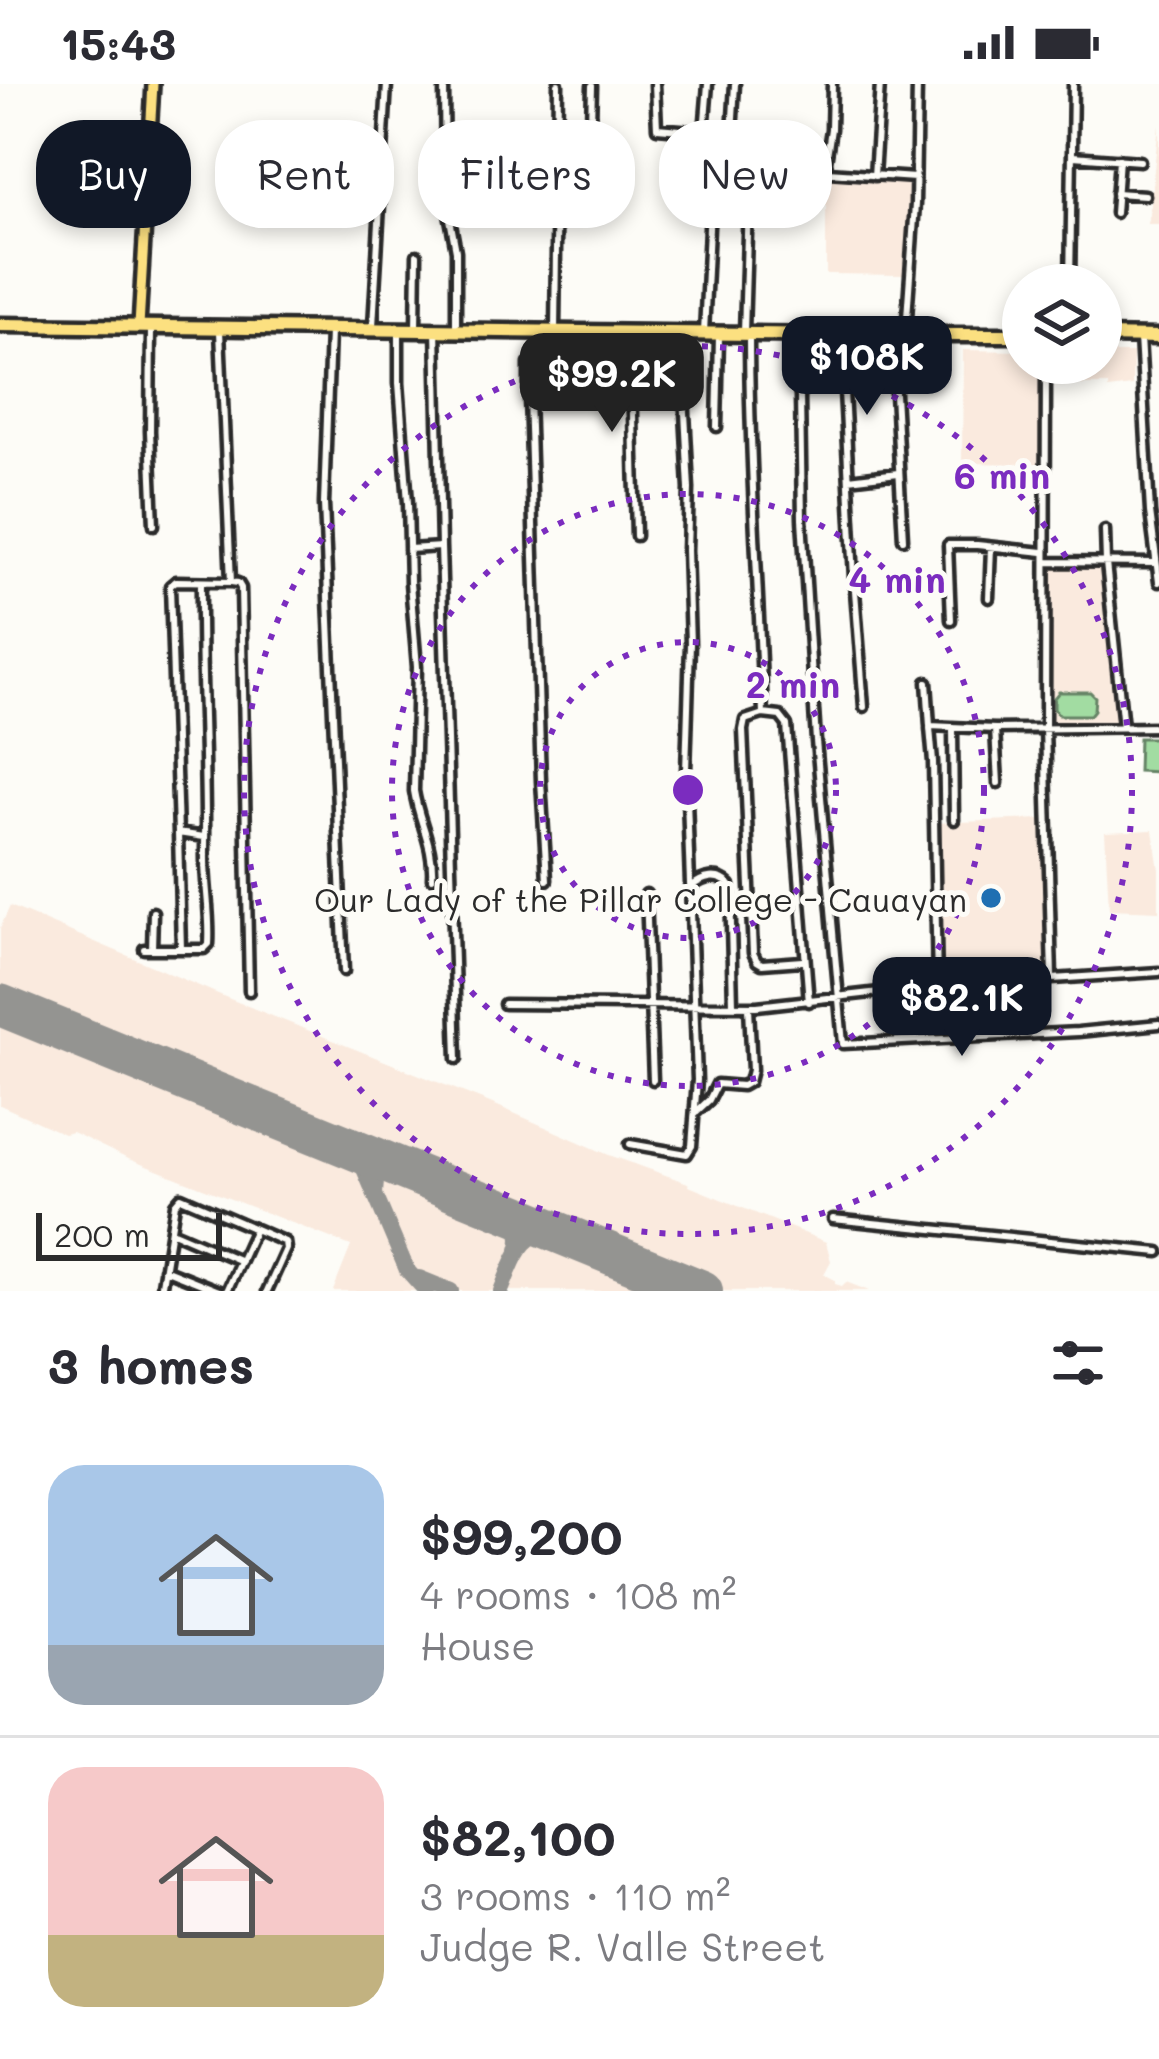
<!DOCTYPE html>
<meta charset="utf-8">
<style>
body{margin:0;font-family:Mali,sans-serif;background:#f2f2f3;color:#2b2b33;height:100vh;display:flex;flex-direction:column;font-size:45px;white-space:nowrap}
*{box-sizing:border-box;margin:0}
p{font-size:39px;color:#7c7c81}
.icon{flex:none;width:66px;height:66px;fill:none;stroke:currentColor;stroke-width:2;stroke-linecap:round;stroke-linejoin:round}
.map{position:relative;height:1207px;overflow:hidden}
.panel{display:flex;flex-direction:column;background:#fff;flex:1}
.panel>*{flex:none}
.hud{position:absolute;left:36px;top:36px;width:1089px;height:108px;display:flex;gap:24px}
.fabs{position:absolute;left:1002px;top:180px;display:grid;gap:24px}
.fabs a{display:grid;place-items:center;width:120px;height:120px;border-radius:50%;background:#fff;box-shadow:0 6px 18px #0003;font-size:60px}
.scale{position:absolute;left:36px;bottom:30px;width:186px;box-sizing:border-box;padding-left:12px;border:6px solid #2b2b2b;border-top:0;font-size:33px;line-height:42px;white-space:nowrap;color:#2b2b2b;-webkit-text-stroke:9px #fdfcf7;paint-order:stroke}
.price{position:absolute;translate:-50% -102px;padding:0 27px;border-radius:24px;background:#111827;color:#fff;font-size:39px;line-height:78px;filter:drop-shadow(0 3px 6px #0008)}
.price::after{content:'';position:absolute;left:50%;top:72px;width:36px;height:27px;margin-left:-18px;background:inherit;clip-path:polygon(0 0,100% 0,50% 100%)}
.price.selected{background:#222;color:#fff}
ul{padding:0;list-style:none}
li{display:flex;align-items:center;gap:36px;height:300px;padding:0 48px}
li+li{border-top:3px solid #e1e1e2}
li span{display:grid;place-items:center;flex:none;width:336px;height:240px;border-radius:36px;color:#555}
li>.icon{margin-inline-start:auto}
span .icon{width:144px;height:144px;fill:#fffc;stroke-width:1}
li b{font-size:51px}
h2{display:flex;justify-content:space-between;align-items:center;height:144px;padding:0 48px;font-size:51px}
.tag{padding:0 42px;border-radius:48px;background:#fff;box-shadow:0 6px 18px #0003;font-size:42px;line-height:108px}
.tag.selected{background:#111827;color:#fff}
.status{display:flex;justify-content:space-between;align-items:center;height:84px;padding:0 60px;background:#fff;direction:ltr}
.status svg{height:33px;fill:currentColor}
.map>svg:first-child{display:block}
.built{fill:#faeade}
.green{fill:#a2dca2;stroke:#668466;stroke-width:3}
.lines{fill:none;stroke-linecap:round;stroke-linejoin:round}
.taxiway{stroke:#949491;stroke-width:16}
.runway{stroke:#949491;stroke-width:42}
.minor-casing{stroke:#2b2b2b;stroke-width:15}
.major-casing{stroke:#2b2b2b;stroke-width:18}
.highway-casing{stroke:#2b2b2b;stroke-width:21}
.minor{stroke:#fdfcf7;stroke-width:6}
.major{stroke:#fce080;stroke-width:9}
.highway{stroke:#fce080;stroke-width:12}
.ring{fill:none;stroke:#7b2cbf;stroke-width:6;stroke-dasharray:6 12}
.poi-dot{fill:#1f6fb2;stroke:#fdfcf7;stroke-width:4.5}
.labels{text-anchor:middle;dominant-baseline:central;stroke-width:10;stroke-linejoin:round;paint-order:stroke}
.poi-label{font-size:33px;fill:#2b2b2b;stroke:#fdfcf7;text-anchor:end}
.centre{fill:#7b2cbf;stroke:#fdfcf7;stroke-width:6}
.ring-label{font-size:36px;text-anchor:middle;font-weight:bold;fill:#7b2cbf;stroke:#fdfcf7;stroke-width:10;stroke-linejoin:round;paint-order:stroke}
</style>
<div class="status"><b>15:43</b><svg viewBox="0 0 49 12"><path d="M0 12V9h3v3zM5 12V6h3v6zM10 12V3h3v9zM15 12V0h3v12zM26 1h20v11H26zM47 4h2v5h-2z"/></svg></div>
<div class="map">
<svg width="1159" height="1207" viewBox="0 0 1159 1207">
<rect width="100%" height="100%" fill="#fdfcf7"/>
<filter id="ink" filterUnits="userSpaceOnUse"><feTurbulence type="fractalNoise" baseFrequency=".00833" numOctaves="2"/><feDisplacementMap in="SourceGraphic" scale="24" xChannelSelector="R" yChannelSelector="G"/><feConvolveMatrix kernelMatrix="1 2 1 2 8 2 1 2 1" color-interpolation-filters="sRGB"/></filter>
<g filter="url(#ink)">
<path class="built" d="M 1159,22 L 1159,140 L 1148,140 L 1159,40 Z
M 826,92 L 909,96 L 905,191 L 826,190 Z
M 963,266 L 1023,267 L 1023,279 L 1042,279 L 1040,380 L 962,379 Z
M 1101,269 L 1133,269 L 1132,302 L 1108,305 L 1108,301 L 1076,301 L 1076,279 L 1101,279 Z
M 1048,480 L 1101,481 L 1119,639 L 1053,640 L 1049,637 L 1049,547 L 1053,544 L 1049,532 Z
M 1041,735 L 1047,888 L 943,897 L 933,739 Z
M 1153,746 L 1159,786 L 1159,827 L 1109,825 L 1105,748 Z
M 10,822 L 230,915 L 500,1023 L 609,1071 L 688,1099 L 689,1102 L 826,1158 L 831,1177 L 824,1190 L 835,1196 L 835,1200 L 842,1202 L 846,1198 L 869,1207 L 333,1207 L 351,1162 L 126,1074 L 72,1048 L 64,1050 L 0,1021 L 0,844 Z"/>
<path class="green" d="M 1059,608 L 1090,608 L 1095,613 L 1094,626 L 1090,631 L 1059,631 L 1054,625 L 1054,614 Z
M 1139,654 L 1159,654 L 1159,688 L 1138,687 Z"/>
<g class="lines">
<path class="taxiway" d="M 349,1063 L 359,1073 L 407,1186 L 426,1207
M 375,1110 L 376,1097 L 387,1083 L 402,1085
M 501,1125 C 516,1134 524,1149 518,1166
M 419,1194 L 451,1207
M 501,1207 C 512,1181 517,1156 545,1146 L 568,1152"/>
<path class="runway" d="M 0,921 L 702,1207"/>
<defs>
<path id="minor" d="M 444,0 L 445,108 L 456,167 L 456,245
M 655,0 L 657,44 L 704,48
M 708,0 L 704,48 L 732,51 L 749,49 L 755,55 L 748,117 L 744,249
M 832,0 L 831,45 L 826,78 L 828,88 L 915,94
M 732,50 L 735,0
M 1073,72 L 1140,77
M 874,92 L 880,0
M 1116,109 L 1145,111
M 556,122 L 582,121 L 589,114 L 592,2
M 1115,129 L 1119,75
M 1070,201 L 1073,0
M 373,242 L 387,0
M 399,245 L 399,299 L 408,419 L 410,499 L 417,583 L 414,707 C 419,739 434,761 432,794
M 416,245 L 417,171
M 436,245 L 441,463
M 151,246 L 150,347 L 154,441
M 220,247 L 231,498 L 238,499 L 241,504 L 249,907
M 330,247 L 324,420 L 344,887
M 540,247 L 539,273 L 529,280 L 529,312 L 541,697 L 547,796
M 555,247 L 558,0
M 906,248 L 915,120 L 917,0
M 704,249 L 710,123
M 631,251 L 636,452
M 749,251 C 749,378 759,504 763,630 L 780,632 L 787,641 L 809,918
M 841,251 L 854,494 L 864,623
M 794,252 L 794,288 L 800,312 L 802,435 L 816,657 L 843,960 L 1078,948 L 1159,940
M 1140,253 L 1150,428 L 1159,498
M 892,255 L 903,455
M 1046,279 L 1045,643 L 1052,893
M 717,343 L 719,252
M 849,395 L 898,389
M 1105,446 L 1106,479 L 1123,643
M 409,465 L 441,463 L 457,975
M 1046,478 L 1156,479
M 989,514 L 991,463
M 951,536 L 948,461 L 977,461 L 1043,468
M 927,598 L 930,642 L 995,645 L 1159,643
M 763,630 L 745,636 L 743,646 L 753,869 L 757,877 L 762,880 L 802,877
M 930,644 L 933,678 L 937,904
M 953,645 L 954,736
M 995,645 L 998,699
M 178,749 L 181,865
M 204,753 L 178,749 L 170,502 L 176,497 L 231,498
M 691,803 C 703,793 718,789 730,801 L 733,921
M 646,810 L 653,996
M 144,865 L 204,865 L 209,860 C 211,829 204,798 205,767 C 206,678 200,588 201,499
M 152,865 L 153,828
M 504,920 L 757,922 L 915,904 L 1159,888
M 695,1029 L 709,1016 L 717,1000 L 742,1002 L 749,998 L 752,986 L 749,923
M 630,1060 L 687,1070 L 692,1062 L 697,996 L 686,687 L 690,560 L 687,466 L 689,405 L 681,252
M 833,1135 L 1159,1168
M 171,1147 L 241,1177
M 164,1185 L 219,1207
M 161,1207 L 175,1120 L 181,1113 L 285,1158 L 286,1165 L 267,1207
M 227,1207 L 255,1145"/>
<path id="major" d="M 139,242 L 153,0"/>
<path id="highway" d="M 0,241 L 841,251 L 1023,251
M 1101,252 L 1159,253"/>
</defs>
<use href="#minor" class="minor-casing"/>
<use href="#major" class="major-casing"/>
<use href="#highway" class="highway-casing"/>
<use href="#minor" class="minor"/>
<use href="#major" class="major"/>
<use href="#highway" class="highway"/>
</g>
</g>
<g class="ring">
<circle cx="688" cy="706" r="148"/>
<circle cx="688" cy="706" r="296"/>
<circle cx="688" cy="706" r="444"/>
</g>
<circle class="poi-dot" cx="991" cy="814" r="12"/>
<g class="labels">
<g class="poi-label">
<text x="967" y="814">Our Lady of the Pillar College - Cauayan</text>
</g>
</g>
<circle cx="688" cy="706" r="18" class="centre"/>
<g class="ring-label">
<text x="1002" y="405">6 min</text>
<text x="897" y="509">4 min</text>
<text x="793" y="614">2 min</text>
</g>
</svg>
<div class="fabs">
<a><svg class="icon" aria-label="layers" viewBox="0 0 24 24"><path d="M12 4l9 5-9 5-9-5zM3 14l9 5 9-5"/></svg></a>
</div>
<div class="scale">200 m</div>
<b class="price" style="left:867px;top:334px">$108K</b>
<b class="price selected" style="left:612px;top:351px">$99.2K</b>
<b class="price" style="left:962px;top:975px">$82.1K</b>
<div class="hud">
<a class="tag selected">Buy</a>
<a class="tag">Rent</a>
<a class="tag">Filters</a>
<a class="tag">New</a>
</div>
</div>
<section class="panel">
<h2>3 homes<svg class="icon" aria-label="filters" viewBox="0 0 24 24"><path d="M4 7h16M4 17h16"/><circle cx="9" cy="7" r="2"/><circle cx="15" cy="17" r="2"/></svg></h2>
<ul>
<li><span style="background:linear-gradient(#a9c7e8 75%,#9aa5b1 0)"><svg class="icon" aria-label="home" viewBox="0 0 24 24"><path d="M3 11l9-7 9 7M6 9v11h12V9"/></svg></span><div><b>$99,200</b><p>4 rooms · 108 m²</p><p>House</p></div></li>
<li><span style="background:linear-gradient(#f6c9c9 70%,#c2b280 0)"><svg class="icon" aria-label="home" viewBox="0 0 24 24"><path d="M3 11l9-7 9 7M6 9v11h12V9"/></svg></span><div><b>$82,100</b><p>3 rooms · 110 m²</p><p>Judge R. Valle Street</p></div></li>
</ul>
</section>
